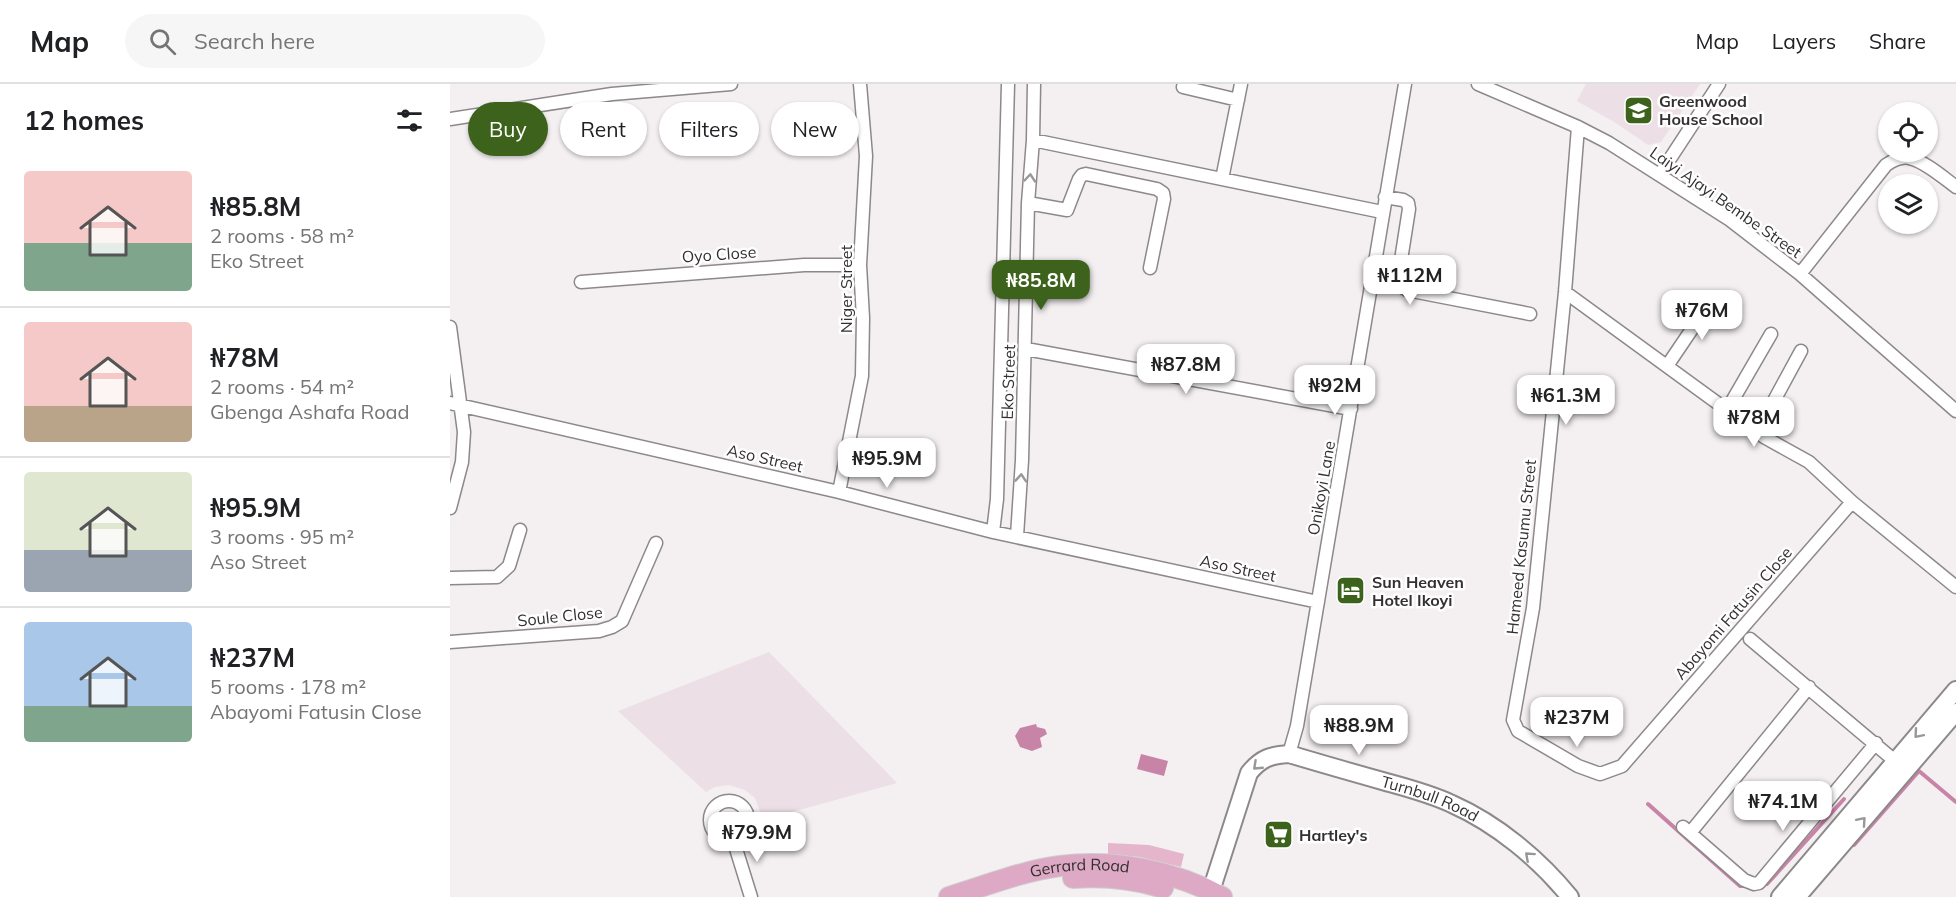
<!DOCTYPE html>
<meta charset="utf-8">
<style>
body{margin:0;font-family:Mulish,sans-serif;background:#f6f6f6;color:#202124;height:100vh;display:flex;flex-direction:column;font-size:22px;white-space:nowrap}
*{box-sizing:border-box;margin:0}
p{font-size:20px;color:#757577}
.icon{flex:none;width:33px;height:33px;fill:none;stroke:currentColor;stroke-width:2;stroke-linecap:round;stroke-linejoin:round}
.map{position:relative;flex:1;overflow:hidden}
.side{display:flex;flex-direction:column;background:#fff;width:450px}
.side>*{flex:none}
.guide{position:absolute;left:18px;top:18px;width:570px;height:54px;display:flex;gap:12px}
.controls{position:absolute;left:1428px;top:18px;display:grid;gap:12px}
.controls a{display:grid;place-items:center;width:60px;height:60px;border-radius:50%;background:#fff;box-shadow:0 2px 4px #0004;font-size:30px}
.price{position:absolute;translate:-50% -51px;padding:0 14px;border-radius:12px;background:#fff;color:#222;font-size:20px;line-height:39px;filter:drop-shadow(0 2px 3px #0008)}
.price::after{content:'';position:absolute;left:50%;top:36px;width:18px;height:14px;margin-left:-9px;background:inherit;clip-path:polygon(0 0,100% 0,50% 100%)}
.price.active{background:#3d621b;color:#fff}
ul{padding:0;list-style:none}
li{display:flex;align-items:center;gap:18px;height:150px;padding:0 24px}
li+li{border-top:2px solid #e0e0e0}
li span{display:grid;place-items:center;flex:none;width:168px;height:120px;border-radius:6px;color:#555}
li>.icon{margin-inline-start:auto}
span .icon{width:72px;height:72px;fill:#fffc;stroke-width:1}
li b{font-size:26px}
h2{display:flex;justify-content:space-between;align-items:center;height:72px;padding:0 24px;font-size:26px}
.pill{padding:0 21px;border-radius:27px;background:#fff;box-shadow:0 2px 4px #0004;font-size:21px;line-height:54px}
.pill.active{background:#3d621b;color:#fff}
header{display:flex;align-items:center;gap:36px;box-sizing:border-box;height:84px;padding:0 30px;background:#fff;border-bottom:2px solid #e0e0e0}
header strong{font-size:28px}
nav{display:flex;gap:33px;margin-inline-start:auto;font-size:21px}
.search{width:420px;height:54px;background:#f6f6f6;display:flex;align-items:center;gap:15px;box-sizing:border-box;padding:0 21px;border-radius:33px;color:#757577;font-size:22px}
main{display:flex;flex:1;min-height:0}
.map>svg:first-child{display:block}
.built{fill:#ecdfe5}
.green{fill:#e5b5cc}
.water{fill:#c884a7}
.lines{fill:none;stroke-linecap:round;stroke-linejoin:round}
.stream{stroke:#c884a7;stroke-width:4}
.street-casing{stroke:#8d888a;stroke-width:15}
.secondary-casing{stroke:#8d888a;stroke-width:20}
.primary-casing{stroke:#cecdce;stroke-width:22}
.street{stroke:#fff;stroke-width:12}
.secondary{stroke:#fff;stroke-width:16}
.primary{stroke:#dea9c5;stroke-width:20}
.oneway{stroke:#989898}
.labels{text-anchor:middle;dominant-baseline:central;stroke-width:5;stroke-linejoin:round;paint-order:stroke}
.poi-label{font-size:16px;font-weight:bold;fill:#323031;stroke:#fffefe;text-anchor:start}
.street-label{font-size:16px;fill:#323031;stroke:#fffefe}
</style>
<header>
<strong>Map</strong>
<div class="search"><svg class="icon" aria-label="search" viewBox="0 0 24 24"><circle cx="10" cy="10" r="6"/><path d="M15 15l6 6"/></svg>Search here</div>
<nav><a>Map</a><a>Layers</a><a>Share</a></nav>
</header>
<main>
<section class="side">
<h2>12 homes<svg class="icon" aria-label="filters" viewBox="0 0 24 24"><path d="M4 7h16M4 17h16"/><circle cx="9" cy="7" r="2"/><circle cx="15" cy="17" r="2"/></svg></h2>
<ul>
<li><span style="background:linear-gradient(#f6c9c9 60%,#7fa58c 0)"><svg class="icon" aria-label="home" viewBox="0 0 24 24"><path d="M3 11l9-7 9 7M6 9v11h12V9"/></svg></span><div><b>₦85.8M</b><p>2 rooms · 58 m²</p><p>Eko Street</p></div></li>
<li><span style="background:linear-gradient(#f6c9c9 70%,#b9a48a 0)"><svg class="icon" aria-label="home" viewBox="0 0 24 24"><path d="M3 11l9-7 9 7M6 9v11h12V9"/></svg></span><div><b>₦78M</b><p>2 rooms · 54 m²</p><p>Gbenga Ashafa Road</p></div></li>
<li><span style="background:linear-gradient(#dfe7d0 65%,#9aa5b1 0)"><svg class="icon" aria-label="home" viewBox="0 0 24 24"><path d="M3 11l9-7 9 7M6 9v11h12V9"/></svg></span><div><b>₦95.9M</b><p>3 rooms · 95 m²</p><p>Aso Street</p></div></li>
<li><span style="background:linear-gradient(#a9c7e8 70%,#7fa58c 0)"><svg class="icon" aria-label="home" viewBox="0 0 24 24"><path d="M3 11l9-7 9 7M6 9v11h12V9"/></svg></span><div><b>₦237M</b><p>5 rooms · 178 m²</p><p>Abayomi Fatusin Close</p></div></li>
</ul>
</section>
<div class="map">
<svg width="1506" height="813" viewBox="0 0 1506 813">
<rect width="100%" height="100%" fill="#f4eff1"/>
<path class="built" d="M 1136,0 L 1250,0 L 1211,58 L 1198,61 L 1166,39 L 1127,17 Z
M 319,568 L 447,699 L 313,736 L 305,714 L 295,706 L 279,701 L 265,703 L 256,708 L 168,627 Z"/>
<path class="green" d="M 658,759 L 699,761 L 734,770 L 731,783 L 690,773 L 658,770 Z"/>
<path class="water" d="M 586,640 L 587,643 L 595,645 L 597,650 L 590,654 L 592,663 L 582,667 L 570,663 L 565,652 L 570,644 Z
M 691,670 L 718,677 L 714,692 L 687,685 Z"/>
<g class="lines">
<path class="stream" d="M 1198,720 L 1290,802 L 1298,802
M 1404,761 L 1469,687 L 1506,718
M 1311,801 L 1317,800 L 1394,715"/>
<defs>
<path id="street" d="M 1028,0 L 1128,43 L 1159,59 L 1280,136 L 1350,190 L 1506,327
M 733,3 L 788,16
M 0,35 L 162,10 L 281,0
M 1128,43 L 1115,208 L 1083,524 L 1063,636 L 1068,647 L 1128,682 L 1150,690 L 1172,682 L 1402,418
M 583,56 L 932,128
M 1210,90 L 1269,0
M 772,95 L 791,0
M 935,113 L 953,116 L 958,119 L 959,125 L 948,195 L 951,202 L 957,206 L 1080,230
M 578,119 L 617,126 L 629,95 L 632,91 L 636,90 L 707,105 L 713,109 L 714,115 L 700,184
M 1350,190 L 1436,81 C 1442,77 1450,72 1459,74 C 1473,76 1494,94 1506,103
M 131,198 L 354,181 L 410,181
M 1115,208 L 1314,353 L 1359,378 L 1402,418 L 1506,503
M 0,243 L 14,348 L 12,378 L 0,424
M 576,265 L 901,325
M 1217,282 L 1261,217
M 0,319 L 389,408 L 543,448 L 868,518
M 1277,326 L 1321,250
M 1307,348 L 1351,267
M 389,408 L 412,292 L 413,234 L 410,181 L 416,72 L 410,0
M 543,448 L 547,415 L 558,0
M 567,452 L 572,376 L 578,119 L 583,56 L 584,0
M 0,494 L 47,493 L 59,482 L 70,446
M 1300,555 L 1445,677
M 0,558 L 149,547 L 162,543 L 172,537 L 206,459
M 839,670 L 847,642 L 955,0
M260 736a19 19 0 1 1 38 0a19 19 0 1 1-38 0Z
M 1233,743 L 1294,796 L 1304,800 L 1309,799 L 1426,659
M 1240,749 L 1359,603
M 283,755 L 301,813"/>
<g id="secondary">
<path id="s1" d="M 761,807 L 799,689 C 811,674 821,671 839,670 C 872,680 904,689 936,698 C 958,704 981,710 1002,720 C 1047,740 1089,775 1120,813"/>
<path d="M 1330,813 L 1506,606"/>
<path d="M 1347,813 L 1506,628"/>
</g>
<g id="primary">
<path d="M 623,794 C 653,792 685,795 713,804"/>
<path id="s2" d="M 499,813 C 535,802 572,787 610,782 C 665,775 724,787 772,813"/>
</g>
</defs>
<use href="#street" class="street-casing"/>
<use href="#secondary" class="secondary-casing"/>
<use href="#primary" class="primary-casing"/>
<use href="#street" class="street"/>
<use href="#secondary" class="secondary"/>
<use href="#primary" class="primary"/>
</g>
<defs><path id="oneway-chevron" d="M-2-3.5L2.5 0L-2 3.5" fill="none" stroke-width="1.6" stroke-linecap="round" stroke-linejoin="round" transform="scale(1.5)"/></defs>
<g class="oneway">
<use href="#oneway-chevron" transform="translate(580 94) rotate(-85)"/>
<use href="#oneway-chevron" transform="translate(571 394) rotate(-86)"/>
<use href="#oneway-chevron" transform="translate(1468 650) rotate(131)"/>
<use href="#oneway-chevron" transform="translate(807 682) rotate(137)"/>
<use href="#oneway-chevron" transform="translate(1412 737) rotate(-49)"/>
<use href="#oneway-chevron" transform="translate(1079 772) rotate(-138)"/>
</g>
<defs>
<symbol id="school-square" viewBox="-11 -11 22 22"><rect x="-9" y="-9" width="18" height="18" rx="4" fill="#3d621b" stroke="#fffefe"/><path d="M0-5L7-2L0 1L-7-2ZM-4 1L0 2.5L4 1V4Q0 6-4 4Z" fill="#fff"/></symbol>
<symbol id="hotel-square" viewBox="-11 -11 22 22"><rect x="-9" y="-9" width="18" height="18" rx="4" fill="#3d621b" stroke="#fffefe"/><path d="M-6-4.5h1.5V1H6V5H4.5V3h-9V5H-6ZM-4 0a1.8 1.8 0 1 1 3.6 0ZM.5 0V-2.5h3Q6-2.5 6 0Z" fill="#fff"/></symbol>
<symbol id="supermarket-square" viewBox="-11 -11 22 22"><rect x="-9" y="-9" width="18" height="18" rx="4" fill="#3d621b" stroke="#fffefe"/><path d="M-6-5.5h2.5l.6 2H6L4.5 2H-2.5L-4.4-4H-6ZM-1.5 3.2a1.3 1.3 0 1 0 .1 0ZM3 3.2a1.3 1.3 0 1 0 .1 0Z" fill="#fff"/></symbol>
</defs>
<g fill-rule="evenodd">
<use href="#school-square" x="1172" y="10" width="33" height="33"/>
<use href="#hotel-square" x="884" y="490" width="33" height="33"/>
<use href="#supermarket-square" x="812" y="734" width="33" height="33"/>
</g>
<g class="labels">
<g class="poi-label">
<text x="1209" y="17">Greenwood<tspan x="1209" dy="18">House School</tspan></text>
<text x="922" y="498">Sun Heaven<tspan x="922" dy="18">Hotel Ikoyi</tspan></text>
<text x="849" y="751">Hartley's</text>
</g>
<g class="street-label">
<text transform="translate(1276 118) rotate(35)">Laiyi Ajayi Bembe Street</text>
<text transform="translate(269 170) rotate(-4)">Oyo Close</text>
<text transform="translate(396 205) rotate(-90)">Niger Street</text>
<text transform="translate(558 298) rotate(-88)">Eko Street</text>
<text transform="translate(315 374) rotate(13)">Aso Street</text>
<text transform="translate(871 404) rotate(-80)">Onikoyi Lane</text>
<text transform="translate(1071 463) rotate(-84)">Hameed Kasumu Street</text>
<text transform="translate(788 484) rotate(12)">Aso Street</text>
<text transform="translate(1283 529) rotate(-49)">Abayomi Fatusin Close</text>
<text transform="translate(110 532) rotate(-6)">Soule Close</text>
<text stroke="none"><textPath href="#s1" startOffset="318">Turnbull Road</textPath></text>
<text stroke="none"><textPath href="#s2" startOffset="135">Gerrard Road</textPath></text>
</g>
</g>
</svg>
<div class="controls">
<a><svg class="icon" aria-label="locate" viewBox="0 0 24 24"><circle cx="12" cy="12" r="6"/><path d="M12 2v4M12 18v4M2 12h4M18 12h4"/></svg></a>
<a><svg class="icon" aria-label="layers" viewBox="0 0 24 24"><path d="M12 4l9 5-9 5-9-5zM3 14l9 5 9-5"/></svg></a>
</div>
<b class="price" style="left:960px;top:222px">₦112M</b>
<b class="price active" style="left:591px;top:227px">₦85.8M</b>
<b class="price" style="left:1252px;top:257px">₦76M</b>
<b class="price" style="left:736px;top:311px">₦87.8M</b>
<b class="price" style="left:885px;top:332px">₦92M</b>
<b class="price" style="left:1116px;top:342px">₦61.3M</b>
<b class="price" style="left:1304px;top:364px">₦78M</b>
<b class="price" style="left:437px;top:405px">₦95.9M</b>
<b class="price" style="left:1127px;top:664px">₦237M</b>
<b class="price" style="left:909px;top:672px">₦88.9M</b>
<b class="price" style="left:1333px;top:748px">₦74.1M</b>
<b class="price" style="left:307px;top:779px">₦79.9M</b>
<div class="guide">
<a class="pill active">Buy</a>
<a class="pill">Rent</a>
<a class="pill">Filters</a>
<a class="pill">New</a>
</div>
</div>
</main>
